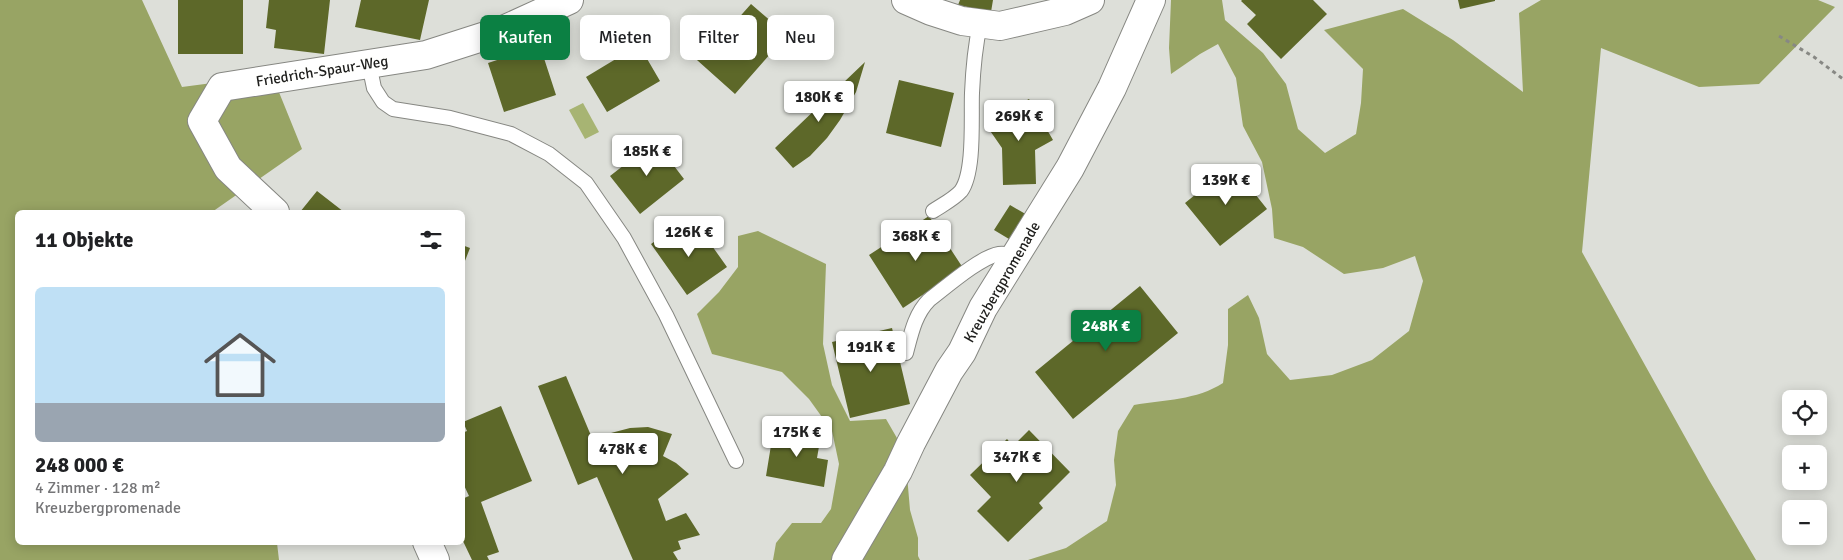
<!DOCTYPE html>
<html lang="de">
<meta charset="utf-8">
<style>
body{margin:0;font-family:Signika,sans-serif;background:#f6f6f6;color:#202124;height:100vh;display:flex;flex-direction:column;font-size:19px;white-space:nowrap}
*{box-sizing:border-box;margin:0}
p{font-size:16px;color:#757577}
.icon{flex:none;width:28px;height:28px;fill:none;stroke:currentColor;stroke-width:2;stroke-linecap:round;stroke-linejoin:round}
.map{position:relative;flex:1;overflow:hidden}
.details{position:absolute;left:15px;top:210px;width:450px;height:335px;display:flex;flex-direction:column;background:#fff;border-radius:8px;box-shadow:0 2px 12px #0003}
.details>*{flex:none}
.hud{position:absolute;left:480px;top:15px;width:475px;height:45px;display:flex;gap:10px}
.fabs{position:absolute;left:1782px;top:390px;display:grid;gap:10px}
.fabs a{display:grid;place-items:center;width:45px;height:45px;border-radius:8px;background:#fff;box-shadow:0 2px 12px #0003;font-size:25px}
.price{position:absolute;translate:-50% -42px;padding:0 11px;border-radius:5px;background:#fff;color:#222;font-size:16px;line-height:32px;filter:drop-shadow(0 1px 2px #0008)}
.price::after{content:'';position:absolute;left:50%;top:30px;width:15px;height:11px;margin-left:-8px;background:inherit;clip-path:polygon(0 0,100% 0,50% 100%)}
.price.active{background:#0b8043;color:#fff}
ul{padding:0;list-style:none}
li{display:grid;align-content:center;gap:10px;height:265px;padding:0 20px}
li+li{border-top:1px solid #e0e0e0}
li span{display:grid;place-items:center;height:155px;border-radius:8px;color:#555}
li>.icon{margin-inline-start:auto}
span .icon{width:90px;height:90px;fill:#fffc;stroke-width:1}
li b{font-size:21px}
h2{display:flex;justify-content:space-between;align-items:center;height:60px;padding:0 20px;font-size:21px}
.chip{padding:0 18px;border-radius:8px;background:#fff;box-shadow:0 2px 12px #0003;font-size:18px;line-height:45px}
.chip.active{background:#0b8043;color:#fff}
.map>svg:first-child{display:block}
.forest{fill:#98a464}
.water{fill:#a7b473}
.building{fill:#5d6829}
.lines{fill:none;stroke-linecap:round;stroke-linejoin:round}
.service-casing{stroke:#868782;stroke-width:16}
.minor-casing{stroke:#868782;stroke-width:30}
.path{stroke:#878884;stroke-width:3;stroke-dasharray:4 4;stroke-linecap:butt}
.service{stroke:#fff;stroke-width:14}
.minor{stroke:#fff;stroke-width:28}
.labels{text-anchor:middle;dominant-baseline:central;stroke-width:5;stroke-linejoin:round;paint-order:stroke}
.street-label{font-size:15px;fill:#1e1e1c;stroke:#fffffe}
</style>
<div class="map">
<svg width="1843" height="560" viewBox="0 0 1843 560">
<rect width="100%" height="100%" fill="#dddfd9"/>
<path class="forest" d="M 0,0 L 142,0 L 182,87 L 272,75 L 302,149 L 212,212 L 18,212 L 18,542 L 277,543 L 279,560 L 0,560 Z
M 1171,0 L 1222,0 L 1225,20 L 1263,53 L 1286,84 L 1298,129 L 1325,153 L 1356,134 L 1361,103 L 1363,69 L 1324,30 L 1403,9 L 1453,40 L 1523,92 L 1519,13 L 1541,0 L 1818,0 L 1835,7 L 1759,84 L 1699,87 L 1601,48 L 1582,252 L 1709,480 L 1756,560 L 1028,560 L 1066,548 L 1107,521 L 1116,485 L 1114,460 L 1118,431 L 1134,405 C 1164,400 1197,400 1223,383 L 1228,345 L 1228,309 L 1248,295 L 1259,318 L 1267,354 L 1290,380 L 1332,375 L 1372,360 L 1409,331 L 1423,281 L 1415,256 L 1383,268 L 1344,274 L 1303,247 L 1274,238 L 1272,209 L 1262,162 L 1243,126 L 1236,78 L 1218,44 L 1200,54 L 1171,74 L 1169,48 Z
M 758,231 L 826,264 L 823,344 L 832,385 L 850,421 L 886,419 L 905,452 L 910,510 L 918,538 L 918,556 L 920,560 L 773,560 L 776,543 L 792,523 L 821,523 L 831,509 L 839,464 L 832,431 L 809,399 L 782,372 L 712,354 L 697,314 L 719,292 L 738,267 L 738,236 Z"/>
<path class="water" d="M 583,103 L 599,132 L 585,139 L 569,110 Z"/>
<path class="building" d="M 178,0 L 243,0 L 243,54 L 178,54 Z
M 269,0 L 330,0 L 324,54 L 274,48 L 276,30 L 266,28 Z
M 361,0 L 429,0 L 420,40 L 355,27 Z
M 960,0 L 993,0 L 991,12 L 958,5 Z
M 1242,0 L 1313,0 L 1327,14 L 1281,59 L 1247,24 L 1256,15 L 1241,1 Z
M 1458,0 L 1495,0 L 1495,1 L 1460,9 Z
M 751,4 L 787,35 L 735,94 L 688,52 L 716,20 L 727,31 Z
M 639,45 L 660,81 L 607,112 L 586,77 Z
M 540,46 L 556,95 L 504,112 L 488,63 Z
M 865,62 L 856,92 L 840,120 L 827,138 L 810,156 L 793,168 L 775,148 Z
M 899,80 L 954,93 L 941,147 L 886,133 Z
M 1029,99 L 1053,140 L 1035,150 L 1036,184 L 1003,185 L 1002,148 L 984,122 Z
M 655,141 L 684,179 L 640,214 L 610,176 Z
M 1232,165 L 1267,209 L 1220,246 L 1185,203 Z
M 317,191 L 344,212 L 300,212 Z
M 1010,205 L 1029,216 L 1014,242 L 994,230 Z
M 929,216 L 963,268 L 903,308 L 869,255 Z
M 695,222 L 727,267 L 687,295 L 651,244 L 670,231 L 675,237 Z
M 462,245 L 470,248 L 463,266 L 462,266 Z
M 1140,286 L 1178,333 L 1073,419 L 1035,372 Z
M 892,328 L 910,404 L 850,418 L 832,342 Z
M 566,376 L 592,438 L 630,428 L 648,427 L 672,434 L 663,456 L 676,463 L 689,474 L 658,499 L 666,521 L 686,513 L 700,535 L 678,541 L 681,549 L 673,552 L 678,560 L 633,560 L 597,477 L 578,485 L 538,386 Z
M 501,406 L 532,481 L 481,502 L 499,552 L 487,556 L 489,560 L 472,560 L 462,539 L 462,499 L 469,496 L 462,481 L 462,433 L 467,431 L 463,422 Z
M 774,427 L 821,435 L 817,458 L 828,460 L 824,487 L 766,476 Z
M 1029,430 L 1070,472 L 1039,503 L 1043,508 L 1008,542 L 977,511 L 991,497 L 970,475 L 1007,439 L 1013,446 Z"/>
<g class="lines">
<defs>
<path id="service" d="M 369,64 L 374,88 L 383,102 L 393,109 L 450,118 L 511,134 L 549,154 L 586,183 L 624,238 L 666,315 L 736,461
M 933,211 C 942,205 954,199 961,191 C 975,172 971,117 972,93 C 973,69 975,47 980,24
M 906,353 C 911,334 915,314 929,300 C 945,288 980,257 999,254 C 1005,253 1009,255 1015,258"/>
<path id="minor" d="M 906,0 L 931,11 L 962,21 L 1000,26 L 1065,11 L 1090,0
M 275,212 L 228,168 L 202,121 L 222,87 L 426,55 L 501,31 L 569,0
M 427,542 L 435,560
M 846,560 L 898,471 L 911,443 L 949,371 L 962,352 L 983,308 L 1070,168 L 1112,88 L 1151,0"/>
</defs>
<use href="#service" class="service-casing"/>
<use href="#minor" class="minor-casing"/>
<path class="path" d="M 1779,36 L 1814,57 L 1843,79"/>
<use href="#service" class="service"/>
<use href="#minor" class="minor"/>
</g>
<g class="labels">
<g class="street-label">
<text transform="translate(322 71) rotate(-9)">Friedrich-Spaur-Weg</text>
<text transform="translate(1002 282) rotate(-60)">Kreuzbergpromenade</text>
</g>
</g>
</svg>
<div class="fabs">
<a><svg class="icon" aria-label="locate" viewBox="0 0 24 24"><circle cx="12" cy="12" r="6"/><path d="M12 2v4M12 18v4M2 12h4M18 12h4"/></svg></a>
<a>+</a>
<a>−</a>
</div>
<b class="price" style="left:819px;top:123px">180K €</b>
<b class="price" style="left:1019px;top:142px">269K €</b>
<b class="price" style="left:647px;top:177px">185K €</b>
<b class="price" style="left:1226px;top:206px">139K €</b>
<b class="price" style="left:689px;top:258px">126K €</b>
<b class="price" style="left:916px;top:262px">368K €</b>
<b class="price active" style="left:1106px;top:352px">248K €</b>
<b class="price" style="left:871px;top:373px">191K €</b>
<b class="price" style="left:797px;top:458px">175K €</b>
<b class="price" style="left:623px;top:475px">478K €</b>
<b class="price" style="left:1017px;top:483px">347K €</b>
<div class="hud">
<a class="chip active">Kaufen</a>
<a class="chip">Mieten</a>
<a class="chip">Filter</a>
<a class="chip">Neu</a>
</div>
<section class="details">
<h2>11 Objekte<svg class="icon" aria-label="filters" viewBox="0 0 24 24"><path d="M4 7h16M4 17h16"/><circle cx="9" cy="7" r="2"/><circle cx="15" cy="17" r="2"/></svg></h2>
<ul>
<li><span style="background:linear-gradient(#bfe0f5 75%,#9aa5b1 0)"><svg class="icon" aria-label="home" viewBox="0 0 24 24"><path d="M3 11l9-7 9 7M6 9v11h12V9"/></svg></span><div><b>248 000 €</b><p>4 Zimmer · 128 m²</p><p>Kreuzbergpromenade</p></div></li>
</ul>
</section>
</div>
